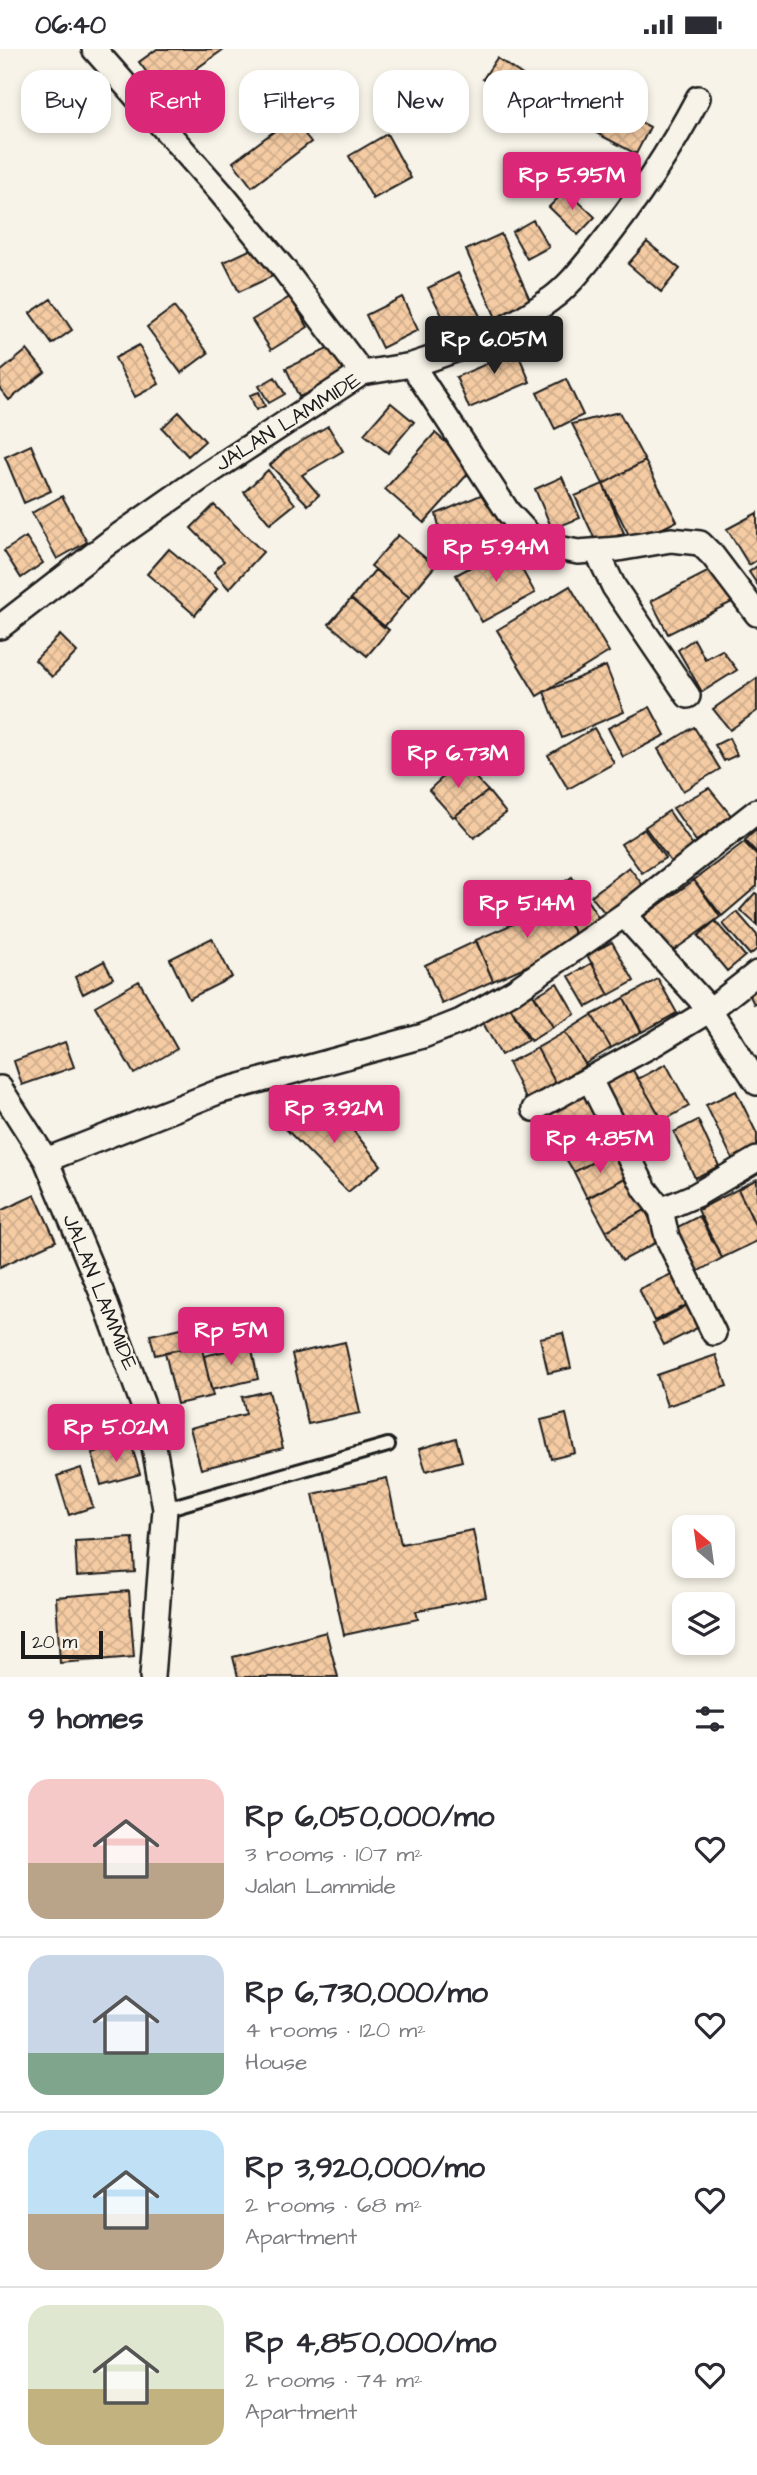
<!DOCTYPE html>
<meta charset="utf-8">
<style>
body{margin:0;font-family:"Architects Daughter",sans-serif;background:#f2f2f3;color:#2b2b33;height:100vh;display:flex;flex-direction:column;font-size:26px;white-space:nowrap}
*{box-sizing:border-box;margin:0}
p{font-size:23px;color:#7c7c81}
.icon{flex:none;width:38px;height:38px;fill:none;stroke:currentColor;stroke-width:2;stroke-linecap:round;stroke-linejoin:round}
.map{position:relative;height:1628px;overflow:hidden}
.sheet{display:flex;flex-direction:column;background:#fff;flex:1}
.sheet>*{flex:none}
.guide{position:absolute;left:21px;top:21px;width:716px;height:63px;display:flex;gap:14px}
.needle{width:46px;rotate:331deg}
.tools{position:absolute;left:672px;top:1466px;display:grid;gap:14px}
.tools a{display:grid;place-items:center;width:63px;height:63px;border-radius:14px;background:#fff;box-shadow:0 4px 10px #0003;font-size:35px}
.scale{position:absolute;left:21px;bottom:18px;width:82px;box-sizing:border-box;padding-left:7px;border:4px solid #1c1c1c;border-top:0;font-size:19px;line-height:24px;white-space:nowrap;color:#1c1c1c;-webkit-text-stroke:5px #f7f3e8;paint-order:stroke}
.price{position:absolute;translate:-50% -60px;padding:0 16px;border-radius:7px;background:#db2777;color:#fff;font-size:23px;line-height:46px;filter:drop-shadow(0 2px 4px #0008)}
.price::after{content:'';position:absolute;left:50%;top:42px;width:21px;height:16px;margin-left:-10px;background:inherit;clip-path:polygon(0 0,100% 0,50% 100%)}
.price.on{background:#222;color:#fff}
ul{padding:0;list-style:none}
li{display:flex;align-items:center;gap:21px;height:175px;padding:0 28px}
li+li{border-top:2px solid #e1e1e2}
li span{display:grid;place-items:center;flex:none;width:196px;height:140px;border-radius:21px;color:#555}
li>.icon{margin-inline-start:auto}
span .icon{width:84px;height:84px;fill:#fffc;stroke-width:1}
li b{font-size:30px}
h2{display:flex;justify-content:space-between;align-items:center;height:84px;padding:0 28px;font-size:30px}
.chip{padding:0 24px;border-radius:21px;background:#fff;box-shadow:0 4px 10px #0003;font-size:24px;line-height:63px}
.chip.on{background:#db2777;color:#fff}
.status{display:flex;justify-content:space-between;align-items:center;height:49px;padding:0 35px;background:#fff;direction:ltr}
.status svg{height:19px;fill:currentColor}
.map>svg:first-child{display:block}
.building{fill:url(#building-cross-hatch);stroke:#1c1c1c;stroke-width:2}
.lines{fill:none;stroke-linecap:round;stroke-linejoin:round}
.lane-casing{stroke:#1c1c1c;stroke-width:18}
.street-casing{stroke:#1c1c1c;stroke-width:28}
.lane{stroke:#f7f3e8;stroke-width:12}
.street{stroke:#f7f3e8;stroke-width:23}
.labels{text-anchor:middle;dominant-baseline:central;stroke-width:5;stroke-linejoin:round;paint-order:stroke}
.street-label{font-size:21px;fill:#1c1c1c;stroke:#f7f3e8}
</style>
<div class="status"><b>06:40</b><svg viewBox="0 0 49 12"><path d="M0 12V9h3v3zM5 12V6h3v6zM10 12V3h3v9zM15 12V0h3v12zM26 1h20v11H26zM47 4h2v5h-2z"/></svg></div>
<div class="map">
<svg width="757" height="1628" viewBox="0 0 757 1628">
<defs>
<pattern id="building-cross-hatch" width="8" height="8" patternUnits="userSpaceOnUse" patternTransform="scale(1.75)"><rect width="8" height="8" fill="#f4cba3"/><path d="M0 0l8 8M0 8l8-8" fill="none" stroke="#d1ae8c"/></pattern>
</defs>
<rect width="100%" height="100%" fill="#f7f3e8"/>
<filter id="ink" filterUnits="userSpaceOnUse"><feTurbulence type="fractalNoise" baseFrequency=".0143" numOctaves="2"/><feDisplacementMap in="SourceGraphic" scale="14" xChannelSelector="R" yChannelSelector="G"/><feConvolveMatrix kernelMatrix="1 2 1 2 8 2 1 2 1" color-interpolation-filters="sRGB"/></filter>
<g filter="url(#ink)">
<path class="building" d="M 157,0 L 224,0 L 162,44 L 139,13 Z
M 497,9 L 530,31 L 516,51 L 483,30 Z
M 599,51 L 650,78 L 636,105 L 585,78 Z
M 292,69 L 311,93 L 252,138 L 233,113 Z
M 387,85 L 411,129 L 373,150 L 349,107 Z
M 566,141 L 595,168 L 578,186 L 549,158 Z
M 533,171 L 549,198 L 527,210 L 512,183 Z
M 501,185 L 531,253 L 496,269 L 466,201 Z
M 647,193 L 680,220 L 661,243 L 628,215 Z
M 260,196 L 275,226 L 239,243 L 224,213 Z
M 458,224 L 481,269 L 451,284 L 428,239 Z
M 290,248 L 308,278 L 271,301 L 252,271 Z
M 402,248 L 418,281 L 382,299 L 366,266 Z
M 51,250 L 72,281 L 52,295 L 30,264 Z
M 174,258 L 208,304 L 181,324 L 147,278 Z
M 511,288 L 530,333 L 469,359 L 456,328 L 498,310 L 492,296 Z
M 139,296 L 159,335 L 135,348 L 115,309 Z
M 334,297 L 348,326 L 299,348 L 286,319 Z
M 27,301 L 45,323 L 9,351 L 0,340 L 0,323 Z
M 275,328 L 285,345 L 269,354 L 259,337 Z
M 566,330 L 583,366 L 555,380 L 537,344 Z
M 259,343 L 265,357 L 256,361 L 250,346 Z
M 391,354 L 414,373 L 388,404 L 364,385 Z
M 179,363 L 205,392 L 188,407 L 162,379 Z
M 619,363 L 645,412 L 603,435 L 572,375 Z
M 328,377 L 343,402 L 302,426 L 319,446 L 308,456 L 270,416 L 285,402 Z
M 435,384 L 474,418 L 424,474 L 385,440 Z
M 31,396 L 51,442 L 24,454 L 5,408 Z
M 645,412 L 677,472 L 633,494 L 603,435 Z
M 268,421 L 295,455 L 270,475 L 244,443 Z
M 562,428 L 580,469 L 552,480 L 535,440 Z
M 603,435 L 624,484 L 597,495 L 575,447 Z
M 490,442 L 514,491 L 448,513 L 436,465 Z
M 62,447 L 87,493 L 57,510 L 32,464 Z
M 214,456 L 263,503 L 229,540 L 214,523 L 224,512 L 191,479 Z
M 757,464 L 757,511 L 749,516 L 727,480 Z
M 398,486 L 435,517 L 409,548 L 371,517 Z
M 26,488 L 43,514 L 21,529 L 4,502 Z
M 509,497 L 535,544 L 482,573 L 456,526 Z
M 169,500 L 217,540 L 195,566 L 147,525 Z
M 757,517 L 757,535 L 749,523 Z
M 715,519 L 732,553 L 668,585 L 651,552 Z
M 375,521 L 409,548 L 384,578 L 351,550 Z
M 570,537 L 609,603 L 537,647 L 497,581 Z
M 351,550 L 389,581 L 367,607 L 329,575 Z
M 60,586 L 77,603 L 52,628 L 35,611 Z
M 694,590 L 705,610 L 722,601 L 737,621 L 702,643 L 678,601 Z
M 606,617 L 624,663 L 562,689 L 544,643 Z
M 757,629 L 757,662 L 730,681 L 713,660 Z
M 650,658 L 665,686 L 623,708 L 608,679 Z
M 694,678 L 720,720 L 683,742 L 658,700 Z
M 594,679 L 614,714 L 568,740 L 548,706 Z
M 729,689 L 737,706 L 724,712 L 715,696 Z
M 460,712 L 488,742 L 453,768 L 429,741 Z
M 709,739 L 733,769 L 696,792 L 673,759 Z
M 488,742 L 506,764 L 474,789 L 455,767 Z
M 669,762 L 693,797 L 671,813 L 645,778 Z
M 644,780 L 665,809 L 642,824 L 621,795 Z
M 757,780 L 757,804 L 745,791 Z
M 744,793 L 757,807 L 757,837 L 722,867 L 694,831 Z
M 629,818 L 645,839 L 608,868 L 591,847 Z
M 572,828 L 602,874 L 578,889 L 549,843 Z
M 694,831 L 720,868 L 670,904 L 644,867 Z
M 755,844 L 757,845 L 757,876 L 740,861 Z
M 549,845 L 578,889 L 558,903 L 493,932 L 476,891 L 529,868 L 523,861 Z
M 737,863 L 757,886 L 757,900 L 750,906 L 723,875 Z
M 715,872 L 745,907 L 727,922 L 698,887 Z
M 212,889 L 232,928 L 189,950 L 170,910 Z
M 476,892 L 493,932 L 442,955 L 425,916 Z
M 612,893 L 634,932 L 609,946 L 587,906 Z
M 104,912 L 113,929 L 83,945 L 75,928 Z
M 592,914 L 609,946 L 587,958 L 569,927 Z
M 658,930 L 677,964 L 642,983 L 624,949 Z
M 139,932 L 177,1000 L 134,1025 L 95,957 Z
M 557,934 L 575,965 L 553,978 L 535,947 Z
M 757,935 L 757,953 L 754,955 L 747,941 Z
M 533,945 L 553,978 L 531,992 L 510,958 Z
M 624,949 L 641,983 L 611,999 L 592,966 Z
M 510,958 L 528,991 L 501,1006 L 483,974 Z
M 592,966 L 611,999 L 585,1015 L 565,983 Z
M 565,983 L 586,1016 L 556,1035 L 537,999 Z
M 65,993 L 74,1018 L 22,1036 L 14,1012 Z
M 537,999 L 556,1035 L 526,1050 L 508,1014 Z
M 666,1015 L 689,1057 L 663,1072 L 638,1030 Z
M 631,1018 L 663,1072 L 635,1088 L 603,1033 Z
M 583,1042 L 599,1073 L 557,1095 L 541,1063 Z
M 736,1042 L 757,1085 L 757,1099 L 733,1111 L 706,1056 Z
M 326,1048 L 381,1116 L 348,1143 L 286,1080 Z
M 698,1071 L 719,1117 L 695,1129 L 674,1083 Z
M 599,1073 L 614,1102 L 574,1123 L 557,1095 Z
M 614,1102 L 627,1128 L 587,1149 L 574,1123 Z
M 627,1128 L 645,1161 L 606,1182 L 588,1149 Z
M 757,1130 L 757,1179 L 738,1140 Z
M 738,1140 L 757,1180 L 757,1192 L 722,1209 L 698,1161 Z
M 35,1146 L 56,1192 L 0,1218 L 0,1162 Z
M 645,1161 L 661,1191 L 622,1212 L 606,1182 Z
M 699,1167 L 722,1209 L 695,1224 L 672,1181 Z
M 678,1222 L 693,1253 L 654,1272 L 639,1240 Z
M 693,1253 L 705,1275 L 664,1296 L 653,1275 Z
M 195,1276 L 199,1296 L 155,1306 L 150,1286 Z
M 563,1284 L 571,1319 L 548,1324 L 540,1289 Z
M 345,1293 L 360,1364 L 308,1375 L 292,1305 Z
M 201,1296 L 213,1347 L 177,1355 L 165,1303 Z
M 251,1296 L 258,1330 L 211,1341 L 204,1307 Z
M 716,1306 L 727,1337 L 667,1357 L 657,1326 Z
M 269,1342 L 283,1399 L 201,1420 L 190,1379 L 246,1365 L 242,1348 Z
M 566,1365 L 575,1404 L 551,1410 L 541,1371 Z
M 456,1389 L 462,1412 L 426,1422 L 419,1400 Z
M 131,1394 L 140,1425 L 101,1436 L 92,1404 Z
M 81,1419 L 93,1458 L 69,1466 L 57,1427 Z
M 387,1429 L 401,1495 L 473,1481 L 486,1548 L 416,1562 L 418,1570 L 344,1586 L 313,1445 Z
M 133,1489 L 135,1523 L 77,1527 L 75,1492 Z
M 129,1542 L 134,1608 L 60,1614 L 56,1548 Z
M 326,1583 L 338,1628 L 238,1628 L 233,1608 Z"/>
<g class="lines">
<defs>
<path id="lane" d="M 165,1460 L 388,1396"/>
<path id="street" d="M 94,0 L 221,144 L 283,219 L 362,324
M 412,316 C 462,300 509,282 551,250 C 569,237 584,217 598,200 C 636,153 670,102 698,49
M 597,503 L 614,538 L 688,647
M 0,578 L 111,492 L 207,425 L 362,324 L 412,316 L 508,463 L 532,489 L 543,496 L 578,503 L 618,500 L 671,491 L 700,494 L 713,507 L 757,565
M 624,866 L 710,961 L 757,1034
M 590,1031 L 645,1140 L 661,1161 L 696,1146 L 757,1110
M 0,1039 L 46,1111 L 101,1242 L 150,1375 L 165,1460 L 152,1628
M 534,1060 L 654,995 L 710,961 L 757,924
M 46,1111 L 218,1043 L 423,987 L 461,972 L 514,942 L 624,866 L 757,762
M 661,1161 L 667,1188 L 714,1284"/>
</defs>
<use href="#lane" class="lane-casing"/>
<use href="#street" class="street-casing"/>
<use href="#lane" class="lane"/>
<use href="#street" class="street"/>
</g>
</g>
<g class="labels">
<g class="street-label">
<text transform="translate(288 373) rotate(-32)">JALAN LAMMIDE</text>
<text transform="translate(100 1243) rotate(68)">JALAN LAMMIDE</text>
</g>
</g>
</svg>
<div class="tools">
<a><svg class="needle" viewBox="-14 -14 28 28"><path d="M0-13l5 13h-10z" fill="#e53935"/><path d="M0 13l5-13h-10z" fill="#7c7c81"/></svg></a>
<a><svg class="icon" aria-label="layers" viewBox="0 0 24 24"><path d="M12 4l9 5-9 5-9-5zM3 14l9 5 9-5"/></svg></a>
</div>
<div class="scale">20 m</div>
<b class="price" style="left:572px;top:163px">Rp 5.95M</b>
<b class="price on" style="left:494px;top:327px">Rp 6.05M</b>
<b class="price" style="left:496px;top:535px">Rp 5.94M</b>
<b class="price" style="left:458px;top:741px">Rp 6.73M</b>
<b class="price" style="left:527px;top:891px">Rp 5.14M</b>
<b class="price" style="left:334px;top:1096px">Rp 3.92M</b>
<b class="price" style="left:600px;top:1126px">Rp 4.85M</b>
<b class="price" style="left:231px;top:1318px">Rp 5M</b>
<b class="price" style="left:116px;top:1415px">Rp 5.02M</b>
<div class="guide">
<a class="chip">Buy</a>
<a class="chip on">Rent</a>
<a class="chip">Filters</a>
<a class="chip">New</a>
<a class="chip">Apartment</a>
</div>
</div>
<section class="sheet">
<h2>9 homes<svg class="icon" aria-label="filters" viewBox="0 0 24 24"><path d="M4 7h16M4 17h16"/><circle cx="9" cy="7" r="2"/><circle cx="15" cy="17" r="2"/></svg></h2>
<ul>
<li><span style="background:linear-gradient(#f6c9c9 60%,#b9a48a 0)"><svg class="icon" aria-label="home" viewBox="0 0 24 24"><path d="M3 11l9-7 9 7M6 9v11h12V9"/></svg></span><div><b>Rp 6,050,000/mo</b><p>3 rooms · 107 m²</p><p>Jalan Lammide</p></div><svg class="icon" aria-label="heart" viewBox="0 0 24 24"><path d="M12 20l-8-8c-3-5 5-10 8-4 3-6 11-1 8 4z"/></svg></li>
<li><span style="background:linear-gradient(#c9d6e8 70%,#7fa58c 0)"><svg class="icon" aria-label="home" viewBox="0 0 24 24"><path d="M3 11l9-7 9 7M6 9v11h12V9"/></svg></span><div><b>Rp 6,730,000/mo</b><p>4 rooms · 120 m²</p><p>House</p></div><svg class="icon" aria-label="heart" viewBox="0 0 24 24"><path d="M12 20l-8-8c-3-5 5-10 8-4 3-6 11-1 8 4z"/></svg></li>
<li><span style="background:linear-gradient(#bfe0f5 60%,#b9a48a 0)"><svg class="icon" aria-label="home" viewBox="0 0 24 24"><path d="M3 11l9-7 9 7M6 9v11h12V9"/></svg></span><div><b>Rp 3,920,000/mo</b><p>2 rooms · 68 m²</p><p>Apartment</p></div><svg class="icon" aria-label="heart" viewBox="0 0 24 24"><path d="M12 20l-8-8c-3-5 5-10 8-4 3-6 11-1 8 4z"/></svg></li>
<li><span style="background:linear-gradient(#dfe7d0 60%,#c2b280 0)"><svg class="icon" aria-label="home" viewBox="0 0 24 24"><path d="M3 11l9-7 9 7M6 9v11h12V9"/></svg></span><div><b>Rp 4,850,000/mo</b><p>2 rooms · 74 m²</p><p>Apartment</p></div><svg class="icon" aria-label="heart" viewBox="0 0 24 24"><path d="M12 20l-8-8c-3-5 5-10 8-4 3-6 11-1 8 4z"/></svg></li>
</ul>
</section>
